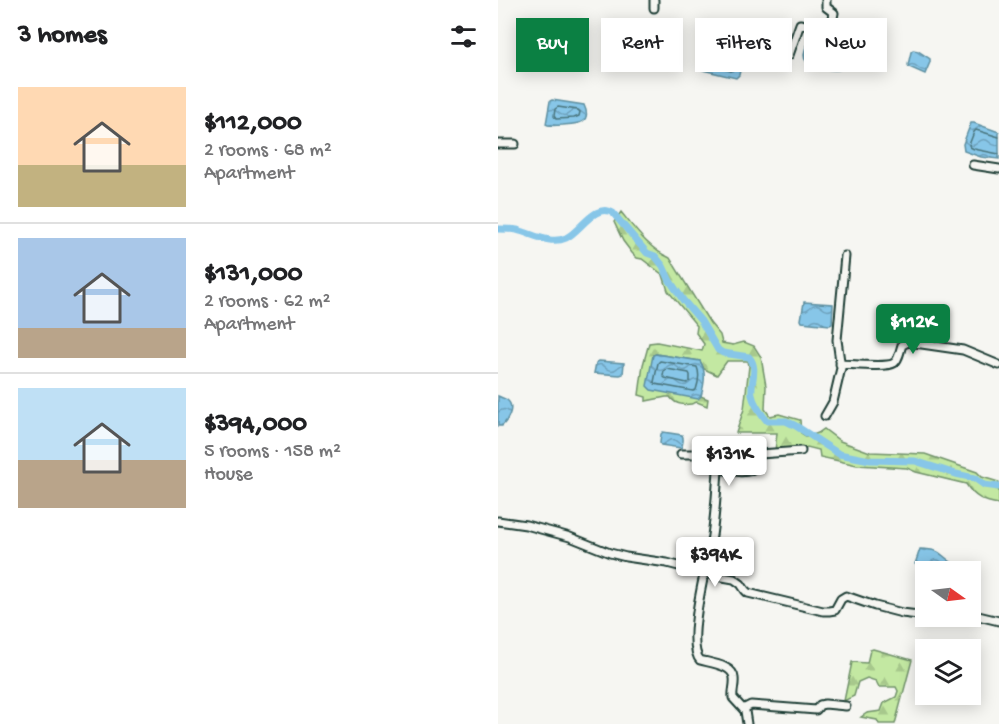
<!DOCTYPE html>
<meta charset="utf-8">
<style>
body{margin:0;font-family:"Gochi Hand",sans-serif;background:#f6f6f6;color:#202124;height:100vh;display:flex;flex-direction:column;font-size:22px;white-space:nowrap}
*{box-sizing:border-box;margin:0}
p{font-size:20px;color:#757577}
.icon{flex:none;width:33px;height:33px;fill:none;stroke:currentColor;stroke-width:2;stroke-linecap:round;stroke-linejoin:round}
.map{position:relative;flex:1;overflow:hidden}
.panel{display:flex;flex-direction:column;background:#fff;width:498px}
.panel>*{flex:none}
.hud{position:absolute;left:18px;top:18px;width:393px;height:54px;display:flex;gap:12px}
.needle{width:39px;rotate:104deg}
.tools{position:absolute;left:417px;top:561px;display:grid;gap:12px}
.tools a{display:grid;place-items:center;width:66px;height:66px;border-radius:0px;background:#fff;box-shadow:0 3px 15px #0003;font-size:30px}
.price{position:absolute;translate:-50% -51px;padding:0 14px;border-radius:6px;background:#fff;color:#222;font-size:20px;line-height:39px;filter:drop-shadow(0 2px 3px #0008)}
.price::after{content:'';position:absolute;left:50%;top:36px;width:18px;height:14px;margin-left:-9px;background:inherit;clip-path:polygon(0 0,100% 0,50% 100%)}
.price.selected{background:#0b8043;color:#fff}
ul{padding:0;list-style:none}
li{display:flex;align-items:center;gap:18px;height:150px;padding:0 18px}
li+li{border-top:2px solid #e0e0e0}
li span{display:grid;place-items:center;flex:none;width:168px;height:120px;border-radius:0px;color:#555}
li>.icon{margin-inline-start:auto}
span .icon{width:72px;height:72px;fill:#fffc;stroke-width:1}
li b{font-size:26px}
h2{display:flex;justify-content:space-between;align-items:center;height:72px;padding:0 18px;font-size:26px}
.chip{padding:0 21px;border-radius:0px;background:#fff;box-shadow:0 3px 15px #0003;font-size:21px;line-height:54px}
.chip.selected{background:#0b8043;color:#fff}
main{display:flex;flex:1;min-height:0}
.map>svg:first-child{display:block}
.forest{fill:url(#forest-firs);stroke:#71926b;stroke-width:1.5}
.water{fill:url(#water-waves);stroke:#5d8fa0;stroke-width:1.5}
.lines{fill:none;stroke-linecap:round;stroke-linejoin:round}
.shore{stroke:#49747c;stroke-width:1.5}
.canal{stroke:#87c6e8;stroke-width:7}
.minor-casing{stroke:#1f3d34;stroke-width:11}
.minor{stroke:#f6f6f2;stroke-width:7}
</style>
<main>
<section class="panel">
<h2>3 homes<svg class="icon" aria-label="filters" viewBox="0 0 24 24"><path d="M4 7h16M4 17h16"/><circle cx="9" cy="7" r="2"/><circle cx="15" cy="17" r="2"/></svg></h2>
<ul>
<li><span style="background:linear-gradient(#ffd9b3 65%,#c2b280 0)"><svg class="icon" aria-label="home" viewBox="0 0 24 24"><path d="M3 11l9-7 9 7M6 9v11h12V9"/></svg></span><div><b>$112,000</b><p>2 rooms · 68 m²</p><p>Apartment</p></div></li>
<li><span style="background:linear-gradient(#a9c7e8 75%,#b9a48a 0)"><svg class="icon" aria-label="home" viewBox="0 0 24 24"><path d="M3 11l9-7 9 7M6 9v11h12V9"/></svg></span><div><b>$131,000</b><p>2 rooms · 62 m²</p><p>Apartment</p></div></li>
<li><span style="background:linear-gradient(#bfe0f5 60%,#b9a48a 0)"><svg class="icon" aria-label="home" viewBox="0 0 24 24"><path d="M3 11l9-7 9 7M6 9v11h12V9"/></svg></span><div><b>$394,000</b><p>5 rooms · 158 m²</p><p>House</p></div></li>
</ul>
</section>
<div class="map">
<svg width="501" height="724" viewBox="0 0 501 724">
<defs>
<pattern id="forest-firs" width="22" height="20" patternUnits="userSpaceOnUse" patternTransform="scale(1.5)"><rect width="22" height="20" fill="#c3e8a2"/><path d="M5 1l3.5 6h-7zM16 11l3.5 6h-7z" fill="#a7c88c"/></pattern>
<pattern id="water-waves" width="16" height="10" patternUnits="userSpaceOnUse" patternTransform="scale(1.5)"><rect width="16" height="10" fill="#87c6e8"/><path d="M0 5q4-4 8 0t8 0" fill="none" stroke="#6ea2bd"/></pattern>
</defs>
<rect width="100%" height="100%" fill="#f6f6f2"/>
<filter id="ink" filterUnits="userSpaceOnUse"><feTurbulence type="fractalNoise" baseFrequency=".0167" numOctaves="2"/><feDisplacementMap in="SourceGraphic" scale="12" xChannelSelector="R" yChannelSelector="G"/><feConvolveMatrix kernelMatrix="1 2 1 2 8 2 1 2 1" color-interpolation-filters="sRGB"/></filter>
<g filter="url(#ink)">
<path class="forest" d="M 123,212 C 137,229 151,249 172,258 L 212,323 L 222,335 L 224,343 L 235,345 L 246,342 L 256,346 L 263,357 L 268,386 L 267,409 L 272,416 L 281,414 L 302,420 L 303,433 L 309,437 L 320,433 L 326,429 L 342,441 L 372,452 L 427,454 L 479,472 L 484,477 L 501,482 L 501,504 C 486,502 476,497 468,484 L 418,472 L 409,468 L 359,465 L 322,457 L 321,450 L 309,447 L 305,453 L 277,451 L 279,433 L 238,433 L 246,409 L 251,366 L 250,361 L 229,361 L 219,375 L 206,369 L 202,361 L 158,354 L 155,355 L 200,398 L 203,396 L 210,399 L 209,406 L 199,402 C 190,406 178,406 172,397 L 168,397 L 148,401 L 148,397 L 141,395 L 145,365 L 151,343 L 159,342 L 204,351 L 206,344 L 198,333 L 199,326 L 170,291 L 165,275 L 144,259 L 139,258 L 134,253 L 125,241 L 116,222 Z
M 375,649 L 414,660 L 397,724 L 381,724 L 379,720 L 363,717 L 369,713 L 383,711 L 386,703 L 398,697 L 400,691 L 398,687 L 381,687 L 378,681 L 369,678 L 360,682 L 356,696 L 346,701 L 354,662 L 369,663 L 372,650 Z"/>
<path class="water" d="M 313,38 L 338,44 L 346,48 L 347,53 L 343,69 C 335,72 314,67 308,61 C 303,56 309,43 313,38 Z
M 208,44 C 220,45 237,48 245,57 L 241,75 L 238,78 L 205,70 L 203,66 Z
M 415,50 L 420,51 L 432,59 L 432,62 L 427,74 L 411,67 L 410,65 L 413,52 Z
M 54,100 L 86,105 C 95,124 78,124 65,125 C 59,125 55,126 50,125 L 48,124 L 52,101 Z
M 473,123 L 476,123 L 501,132 L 501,159 L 483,157 L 466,151 L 465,144 Z
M 306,302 L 335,304 L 334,324 L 332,325 L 304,322 L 303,320 Z
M 158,354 L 202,361 C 209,372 206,385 203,396 L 200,399 L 153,390 L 149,386 L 155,355 Z
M 101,361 L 126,363 L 125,374 L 122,375 L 96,373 L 98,363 Z
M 0,396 C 2,397 8,399 9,400 C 18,407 9,421 4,426 L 0,426 Z
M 165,432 L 184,435 C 186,438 185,445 183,448 L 163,445 L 162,443 L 163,434 Z
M 422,549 C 445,550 439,553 456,564 L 453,571 C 441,572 427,573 417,564 Z"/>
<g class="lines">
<path class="shore" d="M 317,45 L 340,52 L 341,54 L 338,64 L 331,64 L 314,57 C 312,54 313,46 317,45 Z
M 215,51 L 237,57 L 238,60 L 235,70 L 233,71 L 211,65 C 209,61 211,53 215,51 Z
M 60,107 L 80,110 L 82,112 L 81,116 L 76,118 L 58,119 L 56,116 L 57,109 Z
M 501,137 L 478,130 L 476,132 L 471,145 L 472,147 L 476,149 L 501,154
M 162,361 L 199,367 C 202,374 200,384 198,390 L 195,391 L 157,384 L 156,382 L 160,363 Z
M 169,369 L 191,373 L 192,375 L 192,381 L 189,383 L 167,378 L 165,376 L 166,371 Z"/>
<path class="canal" d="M 0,229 C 6,229 13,229 19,230 C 35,234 52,245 68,238 C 83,231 97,202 115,213 L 149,253 L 157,256 L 165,266 L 172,281 L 185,300 L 203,321 L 220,350 L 225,353 L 251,357 C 261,368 252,382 254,395 C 256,405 263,413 269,421 L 288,421 L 298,426 L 341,454 L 372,460 L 417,461 L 458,474 L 476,478 L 486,485 L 501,487"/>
<defs>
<path id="minor" d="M 156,8 L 156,0
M 291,55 L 302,24 L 326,29 L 335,18 L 336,13 L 328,7 L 328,0
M 0,144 L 17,144
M 475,165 L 501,169
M 342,364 C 352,364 389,368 396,363 C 401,360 402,350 404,345 L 410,342 L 465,350 L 501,365
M 327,416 L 335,402 L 343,368 L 339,340 L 347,256
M 183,454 L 221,454 C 219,483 218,513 213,542 C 209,564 187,644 202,660 C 212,663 235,665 236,678 C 237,685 234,691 235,698 L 247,711 L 249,724
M 220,469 C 228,470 251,475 255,468 C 258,463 258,458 262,454 L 303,451
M 0,521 L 28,525 L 72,537 L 112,553 L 128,557 L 169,563 L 219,576 L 236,579 L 243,584 L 247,590 L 250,593 L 325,611 L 331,611 L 337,610 L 343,599 L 348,596 L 377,606 L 404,613 L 428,616
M 472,614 L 501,621
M 245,709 L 253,705 L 318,710 L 322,705 L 327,704 L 348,706"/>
</defs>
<use href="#minor" class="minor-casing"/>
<use href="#minor" class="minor"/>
</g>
</g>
</svg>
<div class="tools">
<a><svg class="needle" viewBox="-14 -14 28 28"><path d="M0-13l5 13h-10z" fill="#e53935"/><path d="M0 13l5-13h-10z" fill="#757577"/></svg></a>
<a><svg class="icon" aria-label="layers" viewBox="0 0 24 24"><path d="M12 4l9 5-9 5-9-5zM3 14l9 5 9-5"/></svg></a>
</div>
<b class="price selected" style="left:415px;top:355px">$112K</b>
<b class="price" style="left:231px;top:487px">$131K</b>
<b class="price" style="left:217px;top:588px">$394K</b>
<div class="hud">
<a class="chip selected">Buy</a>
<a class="chip">Rent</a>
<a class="chip">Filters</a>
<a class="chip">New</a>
</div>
</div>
</main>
